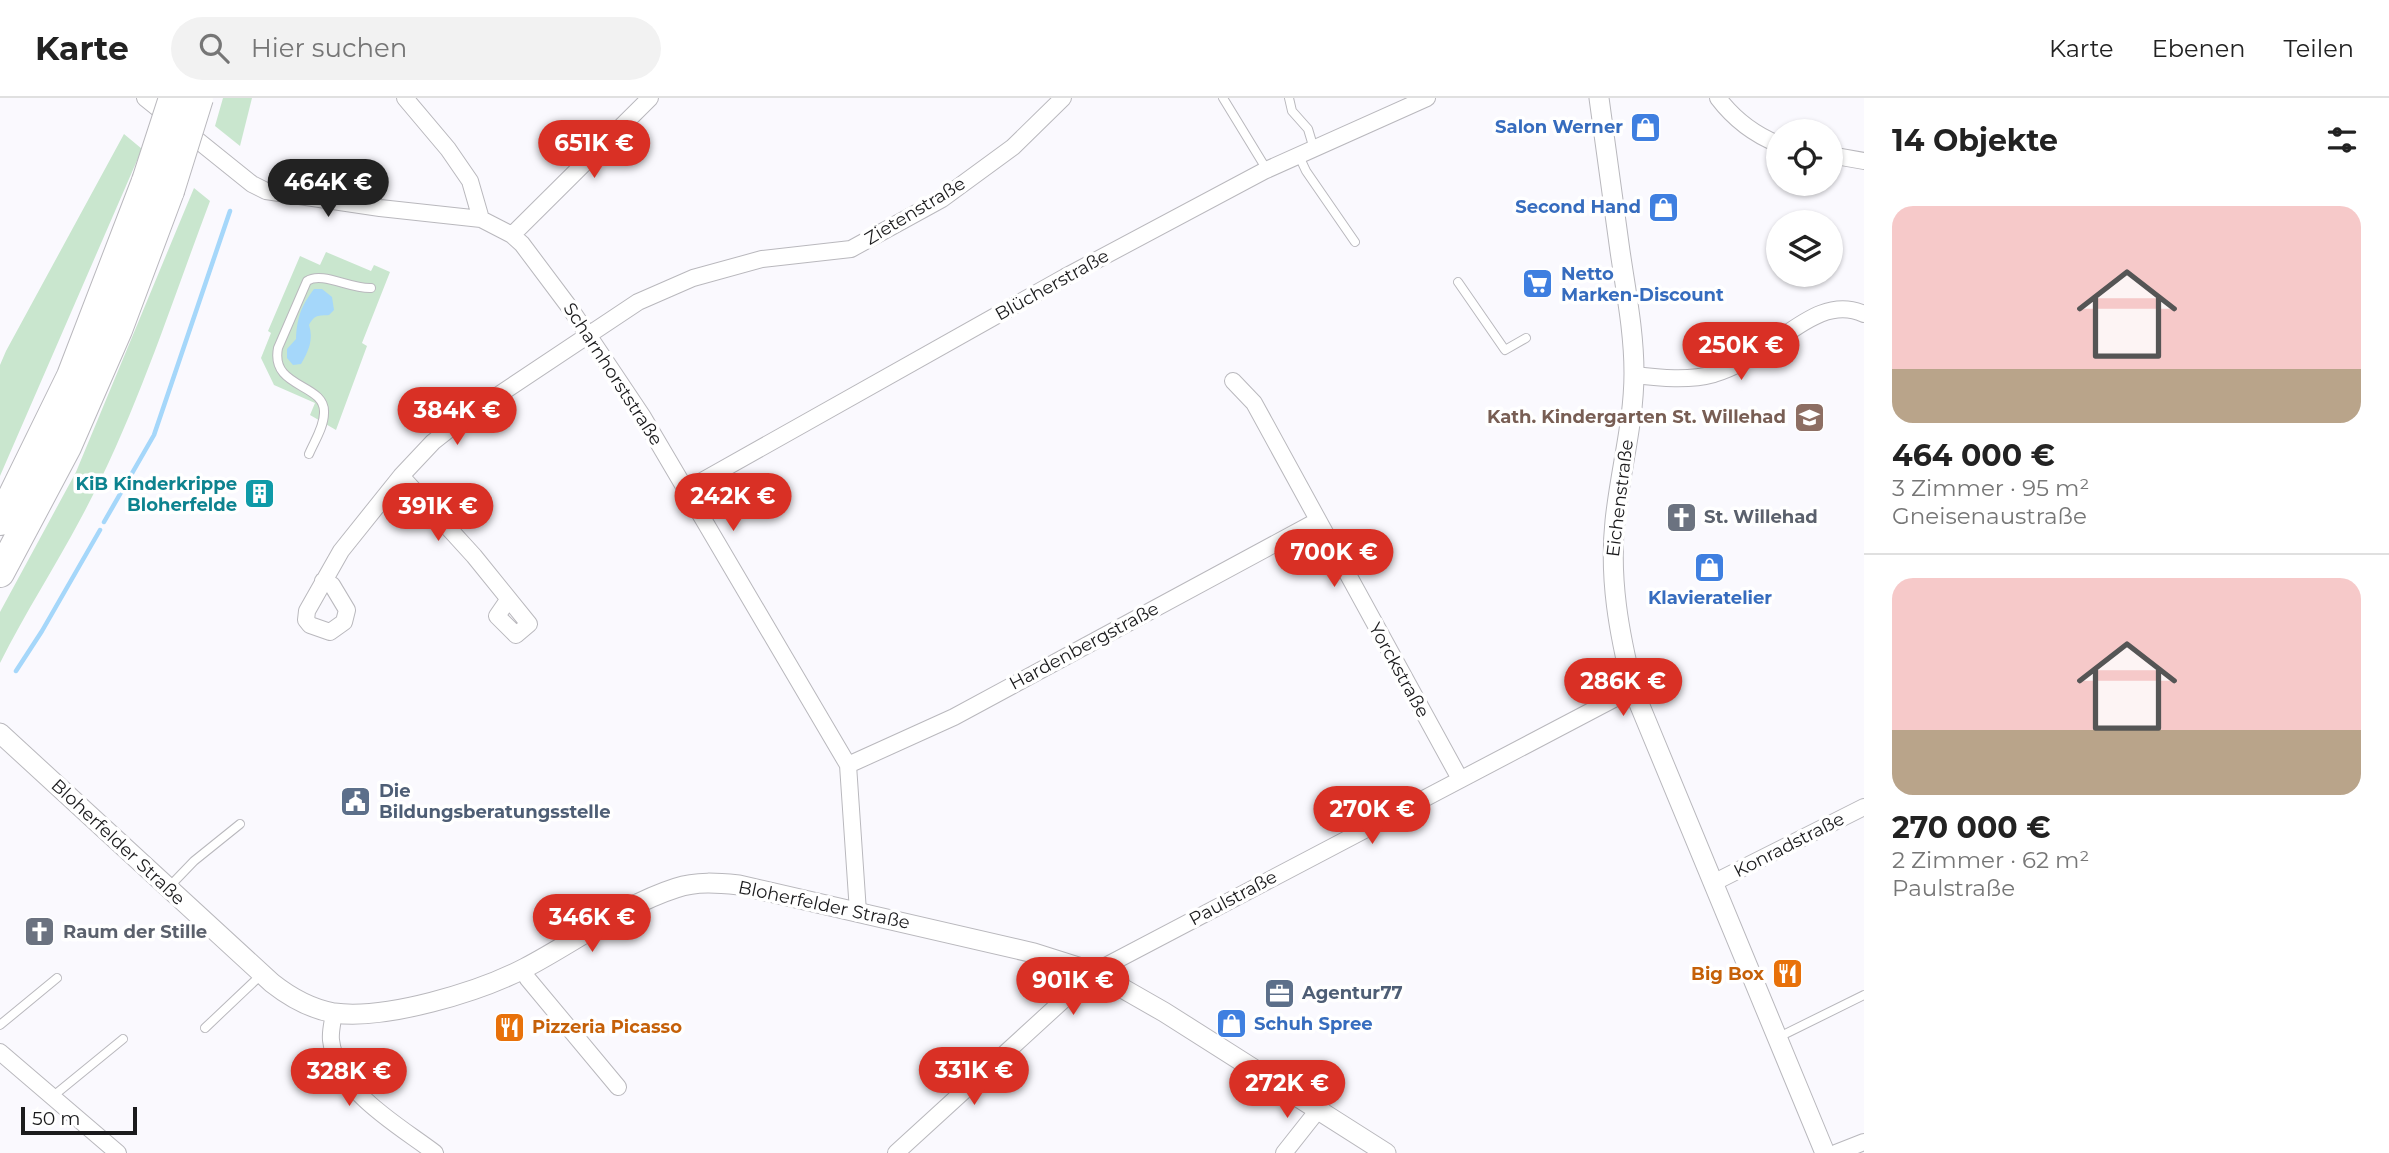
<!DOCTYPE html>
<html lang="de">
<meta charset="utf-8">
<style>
body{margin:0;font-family:Montserrat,sans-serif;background:#f2f2f2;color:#222;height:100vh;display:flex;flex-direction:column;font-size:26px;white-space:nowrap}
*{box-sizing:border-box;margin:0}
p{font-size:23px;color:#767676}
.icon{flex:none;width:38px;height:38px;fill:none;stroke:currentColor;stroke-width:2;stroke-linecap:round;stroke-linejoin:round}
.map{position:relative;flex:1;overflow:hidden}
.side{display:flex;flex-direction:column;background:#fff;width:525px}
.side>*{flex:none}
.tools{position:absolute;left:1766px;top:21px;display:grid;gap:14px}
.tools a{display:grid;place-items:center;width:77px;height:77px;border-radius:50%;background:#fff;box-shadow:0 2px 5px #0004;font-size:35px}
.scale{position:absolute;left:21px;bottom:18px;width:116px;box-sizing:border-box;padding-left:7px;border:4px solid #1b1b1d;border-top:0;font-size:19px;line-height:24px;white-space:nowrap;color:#1b1b1d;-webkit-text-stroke:5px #fff;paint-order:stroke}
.price{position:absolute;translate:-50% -60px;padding:0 16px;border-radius:24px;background:#d93025;color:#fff;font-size:23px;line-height:46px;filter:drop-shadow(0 2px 4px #0008)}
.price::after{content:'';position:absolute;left:50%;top:42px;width:21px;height:16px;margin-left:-10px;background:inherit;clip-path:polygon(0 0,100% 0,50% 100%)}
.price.selected{background:#222;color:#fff}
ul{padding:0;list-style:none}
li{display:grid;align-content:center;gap:14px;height:371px;padding:0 28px}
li+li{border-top:2px solid #e0e0e0}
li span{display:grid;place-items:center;height:217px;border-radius:21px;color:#555}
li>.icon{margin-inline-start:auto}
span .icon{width:126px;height:126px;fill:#fffc;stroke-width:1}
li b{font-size:30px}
h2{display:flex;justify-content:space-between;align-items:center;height:84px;padding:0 28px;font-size:30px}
header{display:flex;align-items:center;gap:42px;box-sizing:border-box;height:98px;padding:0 35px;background:#fff;border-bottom:2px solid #e0e0e0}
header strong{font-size:33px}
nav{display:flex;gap:38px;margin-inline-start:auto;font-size:24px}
.search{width:490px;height:63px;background:#f2f2f2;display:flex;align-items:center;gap:18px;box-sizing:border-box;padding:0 24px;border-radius:38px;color:#767676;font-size:26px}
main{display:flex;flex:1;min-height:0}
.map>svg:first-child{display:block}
.green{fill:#c9e6ce}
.water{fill:#a5d7fa}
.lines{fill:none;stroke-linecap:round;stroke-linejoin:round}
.stream{stroke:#a5d7fa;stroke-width:4.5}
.service-casing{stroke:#b9b8bd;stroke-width:10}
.minor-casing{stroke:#b9b8bd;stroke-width:18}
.tertiary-casing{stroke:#b9b8bd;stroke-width:21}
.motorway-casing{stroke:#b9b8bd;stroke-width:30}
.service{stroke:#fff;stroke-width:8}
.minor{stroke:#fff;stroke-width:16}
.tertiary{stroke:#fff;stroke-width:19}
.motorway{stroke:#fff;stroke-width:28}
.motorway-bridge-casing{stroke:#b9b8bd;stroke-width:30;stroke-linecap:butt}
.motorway-bridge{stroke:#fff;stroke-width:28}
.labels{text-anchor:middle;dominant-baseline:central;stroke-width:7;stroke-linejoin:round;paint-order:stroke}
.shop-label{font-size:18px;font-weight:bold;fill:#366cbe;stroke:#fff;text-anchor:end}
.street-label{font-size:18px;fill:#1b1b1d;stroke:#fff}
.education-label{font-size:18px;font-weight:bold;fill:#785e54;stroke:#fff;text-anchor:end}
.culture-label{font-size:18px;font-weight:bold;fill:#0d838f;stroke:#fff;text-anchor:end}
.worship-label{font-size:18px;font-weight:bold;fill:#5b616d;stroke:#fff;text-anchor:start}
.service-label{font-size:18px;font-weight:bold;fill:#4e5e75;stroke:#fff;text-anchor:start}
.food-label{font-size:18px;font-weight:bold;fill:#c56008;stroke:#fff;text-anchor:end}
</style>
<header>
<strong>Karte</strong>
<div class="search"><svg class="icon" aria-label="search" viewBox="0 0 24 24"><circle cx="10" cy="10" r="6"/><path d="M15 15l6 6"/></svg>Hier suchen</div>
<nav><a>Karte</a><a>Ebenen</a><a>Teilen</a></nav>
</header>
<main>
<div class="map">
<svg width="1864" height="1055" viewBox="0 0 1864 1055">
<rect width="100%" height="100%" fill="#faf9fe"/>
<path class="green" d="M 223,0 L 252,0 L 240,48 L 215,28 Z
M 124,36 L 142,51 L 0,378 L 0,267 L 6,253 Z
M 194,90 L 210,103 C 170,209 135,320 81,420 C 55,469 25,515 0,565 L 0,514 L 76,374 Z
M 326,154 L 371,173 L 374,167 L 390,174 L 362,245 L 367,248 L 336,332 L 310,317 L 315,305 L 274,287 L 261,260 L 271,235 L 268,233 L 300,158 L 320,167 Z"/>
<path class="water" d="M 314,191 L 322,191 L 332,199 L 334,212 L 329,217 C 318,218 315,216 309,227 C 314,242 308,254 301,266 L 293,267 L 287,260 L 287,251 L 296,241 C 297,220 301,208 314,191 Z"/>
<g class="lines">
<path class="stream" d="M 104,424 L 154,337 L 230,113
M 16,573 L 42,533 L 100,432"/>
<defs>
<path id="service" d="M 1223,0 L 1267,72
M 1289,0 L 1292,13 L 1308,31 L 1314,51
M 1299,58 L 1306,73 L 1355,144
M 1458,184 L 1505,252 L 1526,240
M 309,356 C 314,344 324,329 324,315 C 326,285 270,291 278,250 L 307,183 C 322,173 350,191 371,190
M 168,790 L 194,763 L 240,726
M 0,927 L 57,880
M 205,930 L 262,876
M 1779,939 L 1864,897
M 52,999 L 123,941"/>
<path id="minor" d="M 145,0 L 252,86 L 266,93 L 380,110 L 481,121 L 512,137 L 522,146 L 570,210 L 643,319 L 848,667 L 858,814
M 405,0 L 448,51 L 470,83 L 481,121
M 1718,0 C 1734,21 1753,36 1778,46
M 1830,57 L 1864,63
M 512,137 L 650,0
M 1634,277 C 1660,280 1689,283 1714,276 C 1736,269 1758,256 1776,243 C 1802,225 1831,201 1864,216
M 1233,283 L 1254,305 L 1460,681
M 401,378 L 474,458 L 529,526 L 516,537 L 497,518 L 508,502
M 686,392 L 1065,179 L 1264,73 L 1427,0
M 323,483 L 332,487 L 347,512 L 344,524 L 330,534 L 310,527 L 306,522 L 307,513 L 341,453 L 401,378 L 433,344 L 461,322 L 638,204 L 693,180 L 762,161 L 851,151 L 942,101 L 1013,49 L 1063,0
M 848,667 L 954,619 L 1317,423
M 1713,785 L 1864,709
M 522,871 L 528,881 L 618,989
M 334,915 C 333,923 330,933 331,942 C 337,994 397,1026 435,1055
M 0,954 L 118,1055
M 896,1055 L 1094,874 L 1633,591
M 1284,1055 L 1318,1012
M 1836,1055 L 1864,1044"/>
<path id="tertiary" d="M 1599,0 C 1606,51 1613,102 1620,153 C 1626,194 1634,234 1634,275 C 1634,325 1620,373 1615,423 C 1609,481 1619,535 1633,591 L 1825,1055
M 0,635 L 272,885 C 291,900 311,911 334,915 C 386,922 479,894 525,870 C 575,844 623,807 676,790 C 697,783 718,785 739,787 L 1034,855 L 1094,874 L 1164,914 L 1386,1055"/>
<path id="motorway" d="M 0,423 L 71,278 L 146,83
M 0,475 L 67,349 L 118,232 L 170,93"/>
</defs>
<use href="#service" class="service-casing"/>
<use href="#minor" class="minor-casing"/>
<use href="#tertiary" class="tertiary-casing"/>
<use href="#motorway" class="motorway-casing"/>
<use href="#service" class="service"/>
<use href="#minor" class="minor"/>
<use href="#tertiary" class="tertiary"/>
<use href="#motorway" class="motorway"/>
<defs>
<path id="motorway-bridge" d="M 146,83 L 173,0
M 170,93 L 199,0"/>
</defs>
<use href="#motorway-bridge" class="motorway-bridge-casing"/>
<use href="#motorway-bridge" class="motorway-bridge"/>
</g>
<defs>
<symbol id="shop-square" viewBox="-11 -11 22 22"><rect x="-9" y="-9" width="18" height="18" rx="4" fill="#3f7fe0" stroke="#fff"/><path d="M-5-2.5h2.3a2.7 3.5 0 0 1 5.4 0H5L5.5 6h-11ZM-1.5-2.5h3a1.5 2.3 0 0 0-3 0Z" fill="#fff"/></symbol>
<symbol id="supermarket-square" viewBox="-11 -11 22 22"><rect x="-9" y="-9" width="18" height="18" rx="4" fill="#3f7fe0" stroke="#fff"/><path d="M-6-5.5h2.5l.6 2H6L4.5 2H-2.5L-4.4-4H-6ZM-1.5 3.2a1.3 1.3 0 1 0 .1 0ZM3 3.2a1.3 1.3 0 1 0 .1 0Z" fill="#fff"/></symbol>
<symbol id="school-square" viewBox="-11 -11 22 22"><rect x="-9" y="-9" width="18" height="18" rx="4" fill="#8d6e63" stroke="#fff"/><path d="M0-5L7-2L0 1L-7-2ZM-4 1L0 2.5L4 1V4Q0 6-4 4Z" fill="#fff"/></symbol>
<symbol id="building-square" viewBox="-11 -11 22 22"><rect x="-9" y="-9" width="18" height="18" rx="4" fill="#0f9aa8" stroke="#fff"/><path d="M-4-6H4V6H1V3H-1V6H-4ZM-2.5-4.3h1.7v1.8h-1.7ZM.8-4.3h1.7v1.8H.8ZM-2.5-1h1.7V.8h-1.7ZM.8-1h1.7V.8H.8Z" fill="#fff"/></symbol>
<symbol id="church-square" viewBox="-11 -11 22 22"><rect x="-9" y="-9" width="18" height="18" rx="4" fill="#6b7280" stroke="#fff"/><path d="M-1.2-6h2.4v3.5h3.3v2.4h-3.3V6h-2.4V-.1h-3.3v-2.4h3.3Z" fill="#fff"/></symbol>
<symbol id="civic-square" viewBox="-11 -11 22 22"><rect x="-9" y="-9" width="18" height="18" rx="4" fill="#5c6f8a" stroke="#fff"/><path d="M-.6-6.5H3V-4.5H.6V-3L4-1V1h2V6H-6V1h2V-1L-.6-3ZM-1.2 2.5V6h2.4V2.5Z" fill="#fff"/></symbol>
<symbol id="restaurant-square" viewBox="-11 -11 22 22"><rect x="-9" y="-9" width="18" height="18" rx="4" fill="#e8710a" stroke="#fff"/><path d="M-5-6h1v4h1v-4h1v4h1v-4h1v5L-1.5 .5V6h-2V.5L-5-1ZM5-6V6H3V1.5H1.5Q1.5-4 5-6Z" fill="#fff"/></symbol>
<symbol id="office-square" viewBox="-11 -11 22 22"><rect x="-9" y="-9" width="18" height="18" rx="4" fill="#5c6f8a" stroke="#fff"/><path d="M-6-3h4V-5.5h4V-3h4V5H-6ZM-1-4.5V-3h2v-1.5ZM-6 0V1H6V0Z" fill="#fff"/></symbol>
</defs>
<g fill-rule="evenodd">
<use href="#shop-square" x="1628" y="12" width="35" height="35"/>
<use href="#shop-square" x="1646" y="92" width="35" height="35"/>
<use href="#supermarket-square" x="1520" y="168" width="35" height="35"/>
<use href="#school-square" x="1792" y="302" width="35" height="35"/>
<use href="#building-square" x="242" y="378" width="35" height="35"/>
<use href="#church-square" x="1664" y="402" width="35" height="35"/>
<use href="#shop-square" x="1692" y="452" width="35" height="35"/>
<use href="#civic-square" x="338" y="686" width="35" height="35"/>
<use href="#church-square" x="22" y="816" width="35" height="35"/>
<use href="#restaurant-square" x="1770" y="858" width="35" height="35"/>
<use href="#office-square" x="1262" y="878" width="35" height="35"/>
<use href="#shop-square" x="1214" y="908" width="35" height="35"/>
<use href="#restaurant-square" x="492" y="912" width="35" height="35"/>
</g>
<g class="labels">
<g class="shop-label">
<text x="1623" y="29">Salon Werner</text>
<text x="1641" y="109">Second Hand</text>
<text x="1561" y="176" text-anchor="start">Netto<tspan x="1561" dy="21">Marken-Discount</tspan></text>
<text x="1710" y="500" text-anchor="middle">Klavieratelier</text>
<text x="1254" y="926" text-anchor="start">Schuh Spree</text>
</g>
<g class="street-label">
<text transform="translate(915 113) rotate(-31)">Zietenstraße</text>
<text transform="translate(1052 187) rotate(-29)">Blücherstraße</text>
<text transform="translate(613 276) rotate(57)">Scharnhorststraße</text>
<text transform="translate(1620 400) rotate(-83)">Eichenstraße</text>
<text transform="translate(1084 548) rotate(-28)">Hardenbergstraße</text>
<text transform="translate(1399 572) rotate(61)">Yorckstraße</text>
<text transform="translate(118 744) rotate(43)">Bloherfelder Straße</text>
<text transform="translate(1789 747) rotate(-27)">Konradstraße</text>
<text transform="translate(1233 800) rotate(-28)">Paulstraße</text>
<text transform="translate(824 807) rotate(12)">Bloherfelder Straße</text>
</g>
<g class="education-label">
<text x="1786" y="319">Kath. Kindergarten St. Willehad</text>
</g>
<g class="culture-label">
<text x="237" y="386">KiB Kinderkrippe<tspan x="237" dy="21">Bloherfelde</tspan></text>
</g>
<g class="worship-label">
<text x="1704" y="419">St. Willehad</text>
<text x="63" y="834">Raum der Stille</text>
</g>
<g class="service-label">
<text x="379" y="693">Die<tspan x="379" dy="21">Bildungsberatungsstelle</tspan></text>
<text x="1302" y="895">Agentur77</text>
</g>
<g class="food-label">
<text x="1764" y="876">Big Box</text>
<text x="532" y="929" text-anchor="start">Pizzeria Picasso</text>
</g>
</g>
</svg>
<div class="tools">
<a><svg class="icon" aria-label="locate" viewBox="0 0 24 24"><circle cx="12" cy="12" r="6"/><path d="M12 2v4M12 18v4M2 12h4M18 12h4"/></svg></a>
<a><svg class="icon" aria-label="layers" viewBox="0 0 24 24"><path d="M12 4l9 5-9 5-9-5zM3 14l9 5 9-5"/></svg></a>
</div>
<div class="scale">50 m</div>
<b class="price" style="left:594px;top:82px">651K €</b>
<b class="price selected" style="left:328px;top:121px">464K €</b>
<b class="price" style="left:1741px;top:284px">250K €</b>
<b class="price" style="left:457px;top:349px">384K €</b>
<b class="price" style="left:733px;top:435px">242K €</b>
<b class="price" style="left:438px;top:445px">391K €</b>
<b class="price" style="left:1334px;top:491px">700K €</b>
<b class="price" style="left:1623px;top:620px">286K €</b>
<b class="price" style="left:1372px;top:748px">270K €</b>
<b class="price" style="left:592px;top:856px">346K €</b>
<b class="price" style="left:1073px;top:919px">901K €</b>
<b class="price" style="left:974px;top:1009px">331K €</b>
<b class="price" style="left:349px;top:1010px">328K €</b>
<b class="price" style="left:1287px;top:1022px">272K €</b>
</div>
<section class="side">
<h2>14 Objekte<svg class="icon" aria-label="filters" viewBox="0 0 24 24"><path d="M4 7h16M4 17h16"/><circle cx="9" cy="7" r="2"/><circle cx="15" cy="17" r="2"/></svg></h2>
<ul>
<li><span style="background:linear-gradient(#f6c9c9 75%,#b9a48a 0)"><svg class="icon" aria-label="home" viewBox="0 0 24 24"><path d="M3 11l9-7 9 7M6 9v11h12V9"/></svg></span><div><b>464 000 €</b><p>3 Zimmer · 95 m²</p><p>Gneisenaustraße</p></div></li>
<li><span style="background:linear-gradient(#f6c9c9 70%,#b9a48a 0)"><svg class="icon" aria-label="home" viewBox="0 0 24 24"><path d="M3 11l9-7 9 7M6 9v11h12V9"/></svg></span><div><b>270 000 €</b><p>2 Zimmer · 62 m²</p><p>Paulstraße</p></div></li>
</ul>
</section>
</main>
